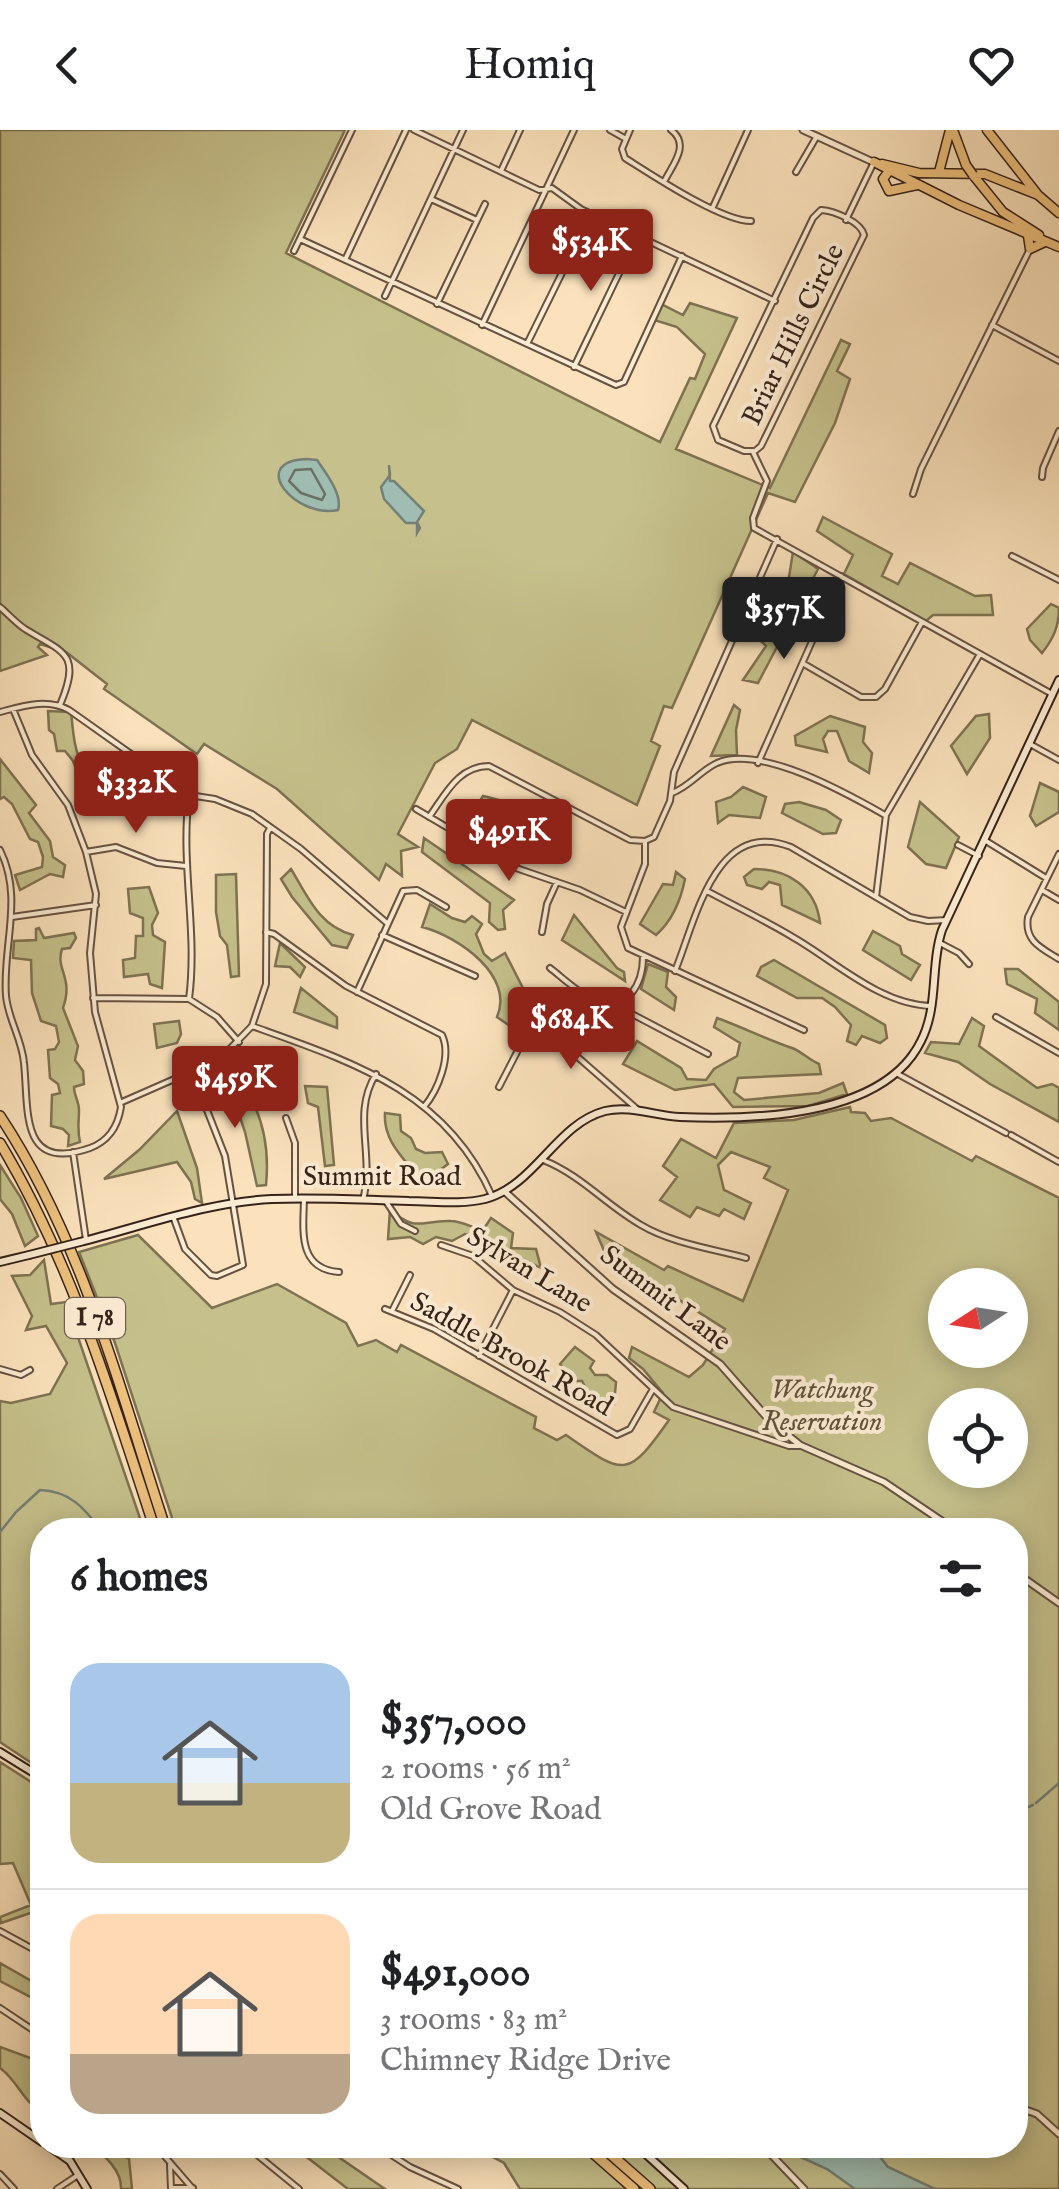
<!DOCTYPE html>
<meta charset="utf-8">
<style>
body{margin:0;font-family:"IM FELL English",serif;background:#f6f6f6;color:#202124;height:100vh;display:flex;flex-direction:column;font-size:38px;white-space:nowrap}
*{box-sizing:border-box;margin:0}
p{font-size:32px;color:#757577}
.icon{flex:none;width:55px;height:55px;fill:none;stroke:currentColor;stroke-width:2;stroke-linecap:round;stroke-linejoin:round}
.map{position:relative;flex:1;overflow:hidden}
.drawer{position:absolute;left:30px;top:1388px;width:998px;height:640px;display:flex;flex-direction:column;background:#fff;border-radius:40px;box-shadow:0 5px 25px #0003}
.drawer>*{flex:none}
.needle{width:65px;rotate:258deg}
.fabs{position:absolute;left:928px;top:1138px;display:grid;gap:20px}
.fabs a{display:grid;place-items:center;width:100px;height:100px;border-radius:50%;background:#fff;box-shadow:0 5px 25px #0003;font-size:50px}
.price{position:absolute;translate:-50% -85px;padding:0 22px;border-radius:10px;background:#8f2418;color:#fff;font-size:32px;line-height:65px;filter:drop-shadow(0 2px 5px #0008)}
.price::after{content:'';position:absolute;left:50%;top:60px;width:30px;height:22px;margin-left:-15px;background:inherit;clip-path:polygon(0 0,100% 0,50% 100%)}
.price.active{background:#222;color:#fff}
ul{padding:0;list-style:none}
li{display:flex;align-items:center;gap:30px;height:250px;padding:0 40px}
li+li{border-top:2px solid #e0e0e0}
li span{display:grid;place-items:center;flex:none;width:280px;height:200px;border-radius:30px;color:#555}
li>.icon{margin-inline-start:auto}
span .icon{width:120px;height:120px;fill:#fffc;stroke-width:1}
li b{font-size:42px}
h2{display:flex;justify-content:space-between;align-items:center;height:120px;padding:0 40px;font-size:42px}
header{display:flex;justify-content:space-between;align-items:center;height:130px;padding:0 40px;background:#fff;font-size:45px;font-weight:600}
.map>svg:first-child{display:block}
.green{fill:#c6c18c;stroke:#7e7252;stroke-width:2.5;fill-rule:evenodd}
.water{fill:#9fbdb2;stroke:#757f75;stroke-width:2.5}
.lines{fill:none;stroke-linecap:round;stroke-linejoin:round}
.shore{stroke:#6a7066;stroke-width:2.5}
.stream{stroke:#757f75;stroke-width:2.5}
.minor-casing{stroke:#665242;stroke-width:8}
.tertiary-casing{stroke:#665242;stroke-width:9}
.secondary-casing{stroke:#352219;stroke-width:10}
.trunk-casing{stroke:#352219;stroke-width:11}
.motorway-casing{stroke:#352219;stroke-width:12}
.minor{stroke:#fcecd3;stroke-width:4}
.tertiary{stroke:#fcecd3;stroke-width:5}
.secondary{stroke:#fcecd3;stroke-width:6}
.trunk{stroke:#eec17e;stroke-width:8}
.motorway{stroke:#eec17e;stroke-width:9}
.secondary-bridge-casing{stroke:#352219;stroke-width:10;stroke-linecap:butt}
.trunk-bridge-casing{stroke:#352219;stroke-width:11;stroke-linecap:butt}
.secondary-bridge{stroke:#fcecd3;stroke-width:6}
.trunk-bridge{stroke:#eec17e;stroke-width:8}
.labels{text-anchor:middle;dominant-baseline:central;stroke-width:8;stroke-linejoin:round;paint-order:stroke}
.shield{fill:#fcecd3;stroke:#715f51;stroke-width:2.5}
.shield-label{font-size:25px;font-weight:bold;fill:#352219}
.street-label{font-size:28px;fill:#352219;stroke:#fcecd3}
.park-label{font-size:28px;font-style:italic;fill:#60523c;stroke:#fcecd3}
</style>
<header><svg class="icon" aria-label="back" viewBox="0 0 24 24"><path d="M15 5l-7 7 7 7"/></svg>Homiq<svg class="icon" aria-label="heart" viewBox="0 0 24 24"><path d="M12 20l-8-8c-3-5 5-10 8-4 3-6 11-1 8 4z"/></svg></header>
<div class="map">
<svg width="1059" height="2059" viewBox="0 0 1059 2059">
<rect width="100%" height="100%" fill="#fbe2bc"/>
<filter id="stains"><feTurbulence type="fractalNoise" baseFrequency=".002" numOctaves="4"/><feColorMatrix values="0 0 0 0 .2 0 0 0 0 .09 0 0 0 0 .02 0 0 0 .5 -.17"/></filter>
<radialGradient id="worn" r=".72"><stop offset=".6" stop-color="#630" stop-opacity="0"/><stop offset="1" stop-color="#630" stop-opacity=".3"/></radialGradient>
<path class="green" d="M 0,0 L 345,0 L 286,123 L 660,312 L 690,248 L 695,249 L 705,224 L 677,197 L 651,189 L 659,173 L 683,185 L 690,173 L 737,188 L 676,319 L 770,358 L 841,210 L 850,214 L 837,241 L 850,249 L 835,293 L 795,372 L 768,363 L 672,578 L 664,576 L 651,611 L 660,616 L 637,675 L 472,590 L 457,619 L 435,633 L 398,704 L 418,717 L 401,721 L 402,746 L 386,734 L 379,750 L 277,659 L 204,614 L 197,624 L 104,559 L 107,554 L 66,522 L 40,514 L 38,517 L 47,525 L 0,541 Z
M 823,387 L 892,424 L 882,446 L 898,454 L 910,433 L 975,466 L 991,465 L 993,485 L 933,485 L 926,491 L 844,444 L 853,425 L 817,401 Z
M 793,422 L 818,439 L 758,553 L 743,550 L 766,516 L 760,510 C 765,490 769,465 788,453 Z
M 1051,474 L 1059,478 C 1059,497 1053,509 1042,523 L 1030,510 L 1027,499 Z
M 734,575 L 740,580 L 736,600 L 737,625 L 711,626 Z
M 48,581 L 71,582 C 74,604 72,643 103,641 L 119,658 L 113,666 L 114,676 L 108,678 L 85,663 L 73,631 L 65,621 L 57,621 L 54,604 L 49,600 Z
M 989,584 L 990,608 L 967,644 L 951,616 L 976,586 Z
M 830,586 L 865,597 L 863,612 L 872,623 L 869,643 L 849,631 L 837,601 L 828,601 L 823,609 L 827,622 L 796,615 L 795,606 Z
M 0,629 L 36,675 L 29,683 L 50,711 L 53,727 L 65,735 L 63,747 L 50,744 L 20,760 L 15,745 L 42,737 L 43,727 L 38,712 L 30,709 L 12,674 L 4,667 L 0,669 Z
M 1040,653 L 1059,662 L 1059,682 L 1036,696 L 1030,686 Z
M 743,657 L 766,667 L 760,688 L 729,685 L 718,693 L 716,672 L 731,667 Z
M 483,666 C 505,671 532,678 545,698 L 540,711 L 525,718 L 500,704 L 498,692 L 474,681 Z
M 799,672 L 826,680 L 841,690 L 836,703 L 823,704 L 782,683 L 785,674 Z
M 920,672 L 959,707 L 946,738 L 926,734 L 908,717 Z
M 424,708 L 514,770 L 503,780 L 505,799 L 498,800 L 489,792 L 490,773 L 422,722 Z
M 291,739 C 308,767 319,796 353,805 L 347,818 L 332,815 L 292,767 L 281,749 Z
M 754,739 C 788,739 816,757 820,793 L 782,775 L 780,755 L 769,752 L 762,759 L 747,755 L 744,747 Z
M 676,742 L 685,749 C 681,769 672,791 656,805 L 640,794 L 663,754 L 673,755 Z
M 236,744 L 239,846 L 231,847 L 227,815 L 220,806 L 216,782 L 216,745 Z
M 149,757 L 158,783 L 152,795 L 153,805 L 165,812 L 162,858 L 150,854 L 148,844 L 124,847 L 123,830 L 135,828 L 136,806 L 143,806 L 143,788 L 130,783 L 128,759 Z
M 430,774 L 452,788 L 465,792 L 472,786 L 482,794 L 476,804 L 484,824 L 492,831 L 505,823 L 526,864 L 525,896 L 516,900 L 497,887 C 515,846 458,806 422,797 Z
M 574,785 L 617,838 L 624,842 L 625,851 L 562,810 Z
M 39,798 L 44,808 L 74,803 L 76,808 L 70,818 L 62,819 C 55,840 74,847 63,878 L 78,916 L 75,930 L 83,941 L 84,954 L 74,957 C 74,966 79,971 79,980 C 79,992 77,1000 80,1012 L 68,1016 L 69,1005 L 63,999 L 51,996 L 52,965 L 60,963 L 58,954 L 50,948 L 48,920 L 55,919 L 59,912 L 56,896 L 41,891 L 32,863 L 31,830 L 13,828 L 14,811 L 36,810 L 36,799 Z
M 873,801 L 900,816 L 902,824 L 920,835 L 911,850 L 863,820 Z
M 280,813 L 305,837 L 300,847 L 290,837 L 275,836 Z
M 774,830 L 885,895 L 887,908 L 880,913 L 862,906 L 856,915 L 847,911 L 851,895 L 835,877 L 822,868 L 797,868 L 757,846 L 761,837 Z
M 648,834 L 668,842 L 666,857 L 676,867 L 674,880 L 641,859 Z
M 1005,839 L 1018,839 L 1059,872 L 1059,900 L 1035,883 L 1037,869 L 1007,854 Z
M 301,858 L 337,887 L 337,898 L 294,882 Z
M 717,888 C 742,897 766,909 792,918 C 801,921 809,930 819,934 L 821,944 L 738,948 L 734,962 L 744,970 L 819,963 L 843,953 L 847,964 L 808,976 L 733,977 L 714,954 L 675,960 L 623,934 L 637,911 L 681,938 L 687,949 L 706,950 L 714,939 L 737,926 L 740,913 L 714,897 Z
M 972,888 L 984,896 L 979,916 L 1037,958 L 1052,954 L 1059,958 L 1059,992 L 990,954 L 958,932 L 925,923 L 931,912 L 959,914 Z
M 179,891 L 181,904 L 177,913 L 157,918 L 154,894 Z
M 252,921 L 279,930 L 292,941 L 293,953 L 282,959 L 276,971 L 258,964 L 251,968 C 265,995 269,1025 266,1055 L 257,1056 L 245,1002 L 231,960 L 250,949 L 251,938 L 242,922 Z
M 305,956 L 327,957 L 334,1035 L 325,1036 L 318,977 L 308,973 Z
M 850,977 L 851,982 L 865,983 L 871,991 L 891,988 L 972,1031 L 976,1026 L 1059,1068 L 1059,2059 L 520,2059 L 504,2033 L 470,2015 L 1015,2015 L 1015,1400 L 176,1400 L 115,1213 L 79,1122 L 138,1105 L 212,1178 L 277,1154 L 346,1193 L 358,1216 L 376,1210 L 397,1222 L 401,1215 L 536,1287 L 534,1298 L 557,1310 L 566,1305 C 624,1345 627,1350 669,1290 L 654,1282 L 663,1263 L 643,1239 L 629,1228 L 632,1217 L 689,1247 L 703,1235 L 725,1199 L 605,1123 L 596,1102 L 664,1140 L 668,1136 L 743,1171 L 788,1060 L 764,1048 L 770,1037 L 731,1022 L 718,1035 L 724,1060 L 751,1073 L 744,1089 L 724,1079 L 719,1086 L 697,1077 L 690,1087 L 660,1070 L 677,1047 L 663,1036 L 681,1009 L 716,1028 L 734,993 L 794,990 ZM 945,1155 L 1010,1155 L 1010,1220 L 945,1220 ZM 945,1275 L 1010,1275 L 1010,1340 L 945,1340 Z
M 177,981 L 197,1038 L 202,1073 L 195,1069 L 191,1052 L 177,1032 L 104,1049 L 139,1020 Z
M 385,983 L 400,985 L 401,1001 L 411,1008 L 416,1019 L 425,1023 L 442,1022 L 448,1034 L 437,1042 L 415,1043 C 400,1025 383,1008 385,983 Z
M 0,1035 L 21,1068 L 38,1106 L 25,1116 L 12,1084 L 0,1069 Z
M 390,1080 C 418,1103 420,1090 451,1091 C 461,1091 473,1098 483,1100 L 491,1088 L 513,1103 L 511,1118 L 536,1119 L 541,1138 L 525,1130 L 517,1135 L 495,1114 L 465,1104 L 452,1111 L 436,1107 L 423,1114 L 410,1107 L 388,1109 Z
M 44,1130 L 51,1174 L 66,1172 L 144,1400 L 42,1400 L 42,1640 L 0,1612 L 0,1271 L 11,1273 L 50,1264 L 67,1233 L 46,1196 L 26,1200 L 32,1186 L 12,1146 L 30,1145 Z
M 575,1217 L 594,1231 L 590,1238 L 595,1245 L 607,1245 L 616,1252 L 614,1274 L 605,1275 L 589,1264 L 582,1251 L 573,1251 L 560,1234 Z
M 0,1632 L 42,1659 L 42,1779 L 1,1793 L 0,1787 L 31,1775 L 13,1733 L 0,1734 Z
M 0,1833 L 42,1857 L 42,1873 L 0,1851 Z
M 0,1917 L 33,1929 L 42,1948 L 42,1982 C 23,1972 18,1951 0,1938 Z
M 92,2015 L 105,2015 L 129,2029 L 132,2059 L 121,2059 C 122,2041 105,2026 92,2015 Z
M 291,2015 L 321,2015 L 385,2059 L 348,2059 Z"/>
<path class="water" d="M 306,329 L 317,330 C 326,343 343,365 338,380 C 296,389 247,332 306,329 Z
M 389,335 L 390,351 L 394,351 L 424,381 L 417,392 L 420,398 L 417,403 L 417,393 L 406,393 L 384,369 L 381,357 L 390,345 Z
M 789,2015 L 866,2015 L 873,2018 L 888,2037 L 935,2059 L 855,2059 L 827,2039 L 792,2023 Z"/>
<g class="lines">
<path class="shore" d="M 311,339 L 325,364 L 322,370 L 301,363 L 289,351 L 295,340 Z"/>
<path class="stream" d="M 0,1402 L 16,1382 L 40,1360 C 70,1361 84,1378 101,1400
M 1036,1673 L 1059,1653
M 1015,1683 L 1033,1675"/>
<defs>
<path id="minor" d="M 414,0 L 539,60 L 552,58 L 581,79 L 775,171
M 610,0 L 626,9
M 630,0 L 622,19 L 625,28 C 652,45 721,91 751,91
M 501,41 L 520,0
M 796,42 L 817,6
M 665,50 C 674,33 690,14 671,0
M 431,69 L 477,90
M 713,77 L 748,0
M 821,80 C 835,81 861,92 864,105 L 761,316 L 755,321 L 744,321 L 718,310 L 713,296 L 813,88 Z
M 846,90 L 874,32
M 300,109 L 616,255 L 624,252 L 682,126
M 294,121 L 352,0
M 345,130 L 406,0
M 385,166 L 463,0
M 437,174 L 485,74
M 482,195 L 574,0
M 992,195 L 1059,231
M 527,214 L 591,84
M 574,237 L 637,106
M 753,322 L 767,351 L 753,388 L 754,398 L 1052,564
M 1042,347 L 1043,338 L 1059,301
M 913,364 L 921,339 L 1030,119
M 1012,426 L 1059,450
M 0,477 C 8,484 16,493 25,499 C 64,523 82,523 60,575
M 804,534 L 861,567 L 876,567 L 885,559 L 922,492
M 0,582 C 23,576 47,568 69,580 L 189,665 L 215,669 L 252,684 L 301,719 L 387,793
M 1030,614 L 1059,630
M 758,633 L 841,446
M 672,663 C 689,657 700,641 717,633 C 760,614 848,664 885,685
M 416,679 L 516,738 L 580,760 L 626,782
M 429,687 C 445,665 458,636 489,636 L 630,710 L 645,711 L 654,707 L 670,671 L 674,642 L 777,409
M 645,711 L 645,734 L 621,797 L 628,818 L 804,900
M 986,711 L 1046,748
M 958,715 L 979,726
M 0,720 C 24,768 2,816 6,866 C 8,889 22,909 24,933 C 29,980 19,1043 90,1018 C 109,1011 118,996 121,977 L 95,882 L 90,823 L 96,764 L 86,722 L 68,675 L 32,625 L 13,579
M 86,722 L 116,717 L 157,733 L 186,736
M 1059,724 L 1028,787 C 1024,811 1041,818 1059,829
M 1042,760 L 1059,770
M 707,761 C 735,776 764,790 791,806 C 835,831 880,875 932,876
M 876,767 L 886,685 L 980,524
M 12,787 L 96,775
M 266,802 L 274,804 L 346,856 L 442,905 C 452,926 438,960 424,977
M 542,802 L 547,774 L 557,752
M 382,805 L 475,846
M 938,812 L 959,823 L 969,834
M 550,838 C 571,854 606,892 631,864 C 640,853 643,841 643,827
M 675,841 C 696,790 715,687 791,717 L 910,787 L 928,791 L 947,790
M 357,862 L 403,761 L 417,760 L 446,777
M 93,868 L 189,869 L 217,887 L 239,912
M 189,869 C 198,801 180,734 189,665
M 621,872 L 632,884 L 708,924
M 524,880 L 637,979
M 996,887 L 1059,923
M 252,896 C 352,932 446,961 492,1066
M 896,943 L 1006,1003
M 499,957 L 534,889
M 122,972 L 220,929 L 252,896 L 266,854 L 267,704 L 270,698
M 286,988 L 295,1013 L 295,1069
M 1011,1005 L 1059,1032
M 73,1022 L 86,1110
M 543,1030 C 581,1045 606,1075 641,1095 C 671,1113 713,1119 746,1128
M 304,1070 C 303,1102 298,1139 339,1142
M 363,1070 C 375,1024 351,984 376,944
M 385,1070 L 401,1094 L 415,1101
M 174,1089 L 185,1119 L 211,1145 L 217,1146 L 243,1135 L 225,1026 L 192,942
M 441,1115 L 473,1126 L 513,1160 L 560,1182 L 596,1205 L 673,1277 L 789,1316 L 799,1316
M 385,1179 L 434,1199 L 617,1305 L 630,1299 L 653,1259
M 392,1181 L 410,1145
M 479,1226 L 513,1160
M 0,1239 L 21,1245 L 30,1240
M 0,1801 L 42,1824
M 0,1878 L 42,1906
M 155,2015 L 193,2059
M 245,2015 L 299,2059
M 376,2015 L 410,2037 L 458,2059
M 170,2034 L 171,2059
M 0,2044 L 14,2059
M 172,2058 L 193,2058
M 57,2059 L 78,2045"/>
<path id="tertiary" d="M 803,0 L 873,32
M 504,1061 L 613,1159 L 720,1234 L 770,1291 L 800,1315 L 884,1352 L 955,1400
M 1015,1442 L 1059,1473
M 1015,1976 L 1037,1984 L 1059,2004
M 762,2015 L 804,2059"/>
<path id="secondary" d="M 80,1112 C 143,1096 207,1072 272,1069 C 318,1067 364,1070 409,1071 C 434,1071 460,1075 485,1069 C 536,1055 556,994 605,981 C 631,975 655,986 680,987 C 754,990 884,987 921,911 C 939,876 930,836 942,800 L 1059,550
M 0,1132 L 29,1125
M 0,1622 L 42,1648
M 0,1983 L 42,2012
M 47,2015 L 70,2031 L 87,2059
M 636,2015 L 684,2059"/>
<path id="trunk" d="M 953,0 L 966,35
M 987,0 L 1038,65 L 1059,83
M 874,32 L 959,75 L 1059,117
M 882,34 L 919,43 L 985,44 L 1038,65
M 889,41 L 883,49 L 889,61 L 917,55
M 939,42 L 950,0
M 973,45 L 1003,82 L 1039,105
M 1028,106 L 1030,119 L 1045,112"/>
<path id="motorway" d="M 0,986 C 82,1110 120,1260 166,1400
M 0,1013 C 72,1133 112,1268 155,1400
M 584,2015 L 634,2059
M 600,2015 L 650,2059"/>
</defs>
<use href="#minor" class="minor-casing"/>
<use href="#tertiary" class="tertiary-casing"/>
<use href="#secondary" class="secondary-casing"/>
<use href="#trunk" class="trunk-casing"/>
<use href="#motorway" class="motorway-casing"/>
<use href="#minor" class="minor"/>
<use href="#tertiary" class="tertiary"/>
<use href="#secondary" class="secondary"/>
<use href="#trunk" class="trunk"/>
<use href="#motorway" class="motorway"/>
<defs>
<path id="secondary-bridge" d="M 29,1125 L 80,1112"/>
<path id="trunk-bridge" d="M 966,35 L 973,45"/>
</defs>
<use href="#secondary-bridge" class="secondary-bridge-casing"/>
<use href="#trunk-bridge" class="trunk-bridge-casing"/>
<use href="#secondary-bridge" class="secondary-bridge"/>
<use href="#trunk-bridge" class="trunk-bridge"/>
</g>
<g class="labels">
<rect class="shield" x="65" y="1168" width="60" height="40" rx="8"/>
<g class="shield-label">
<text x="95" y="1188">I 78</text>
</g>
<g class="street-label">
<text transform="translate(794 205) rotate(-64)">Briar Hills Circle</text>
<text x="382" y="1047">Summit Road</text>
<text transform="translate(529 1141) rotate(31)">Sylvan Lane</text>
<text transform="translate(665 1169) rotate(37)">Summit Lane</text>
<text transform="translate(511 1225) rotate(29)">Saddle Brook Road</text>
</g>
<g class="park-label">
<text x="822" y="1260">Watchung<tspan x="822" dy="32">Reservation</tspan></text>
</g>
</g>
<rect width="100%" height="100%" filter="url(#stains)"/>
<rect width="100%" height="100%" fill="url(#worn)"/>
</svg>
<div class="fabs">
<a><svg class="needle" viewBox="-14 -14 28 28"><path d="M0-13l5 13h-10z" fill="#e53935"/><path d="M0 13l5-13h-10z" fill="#757577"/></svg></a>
<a><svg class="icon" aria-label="locate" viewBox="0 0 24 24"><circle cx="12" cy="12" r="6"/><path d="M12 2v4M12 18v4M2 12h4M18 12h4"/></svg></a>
</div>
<b class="price" style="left:591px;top:164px">$534K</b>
<b class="price active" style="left:784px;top:532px">$357K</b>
<b class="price" style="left:136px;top:706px">$332K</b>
<b class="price" style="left:509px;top:754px">$491K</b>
<b class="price" style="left:571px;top:942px">$684K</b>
<b class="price" style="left:235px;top:1001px">$459K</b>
<section class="drawer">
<h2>6 homes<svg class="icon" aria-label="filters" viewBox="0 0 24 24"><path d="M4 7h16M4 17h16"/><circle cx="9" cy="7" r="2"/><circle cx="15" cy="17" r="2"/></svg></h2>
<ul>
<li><span style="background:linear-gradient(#a9c7e8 60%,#c2b280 0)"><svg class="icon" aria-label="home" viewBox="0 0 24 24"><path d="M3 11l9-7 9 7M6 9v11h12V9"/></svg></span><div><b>$357,000</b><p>2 rooms · 56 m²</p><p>Old Grove Road</p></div></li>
<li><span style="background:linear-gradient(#ffd9b3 70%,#b9a48a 0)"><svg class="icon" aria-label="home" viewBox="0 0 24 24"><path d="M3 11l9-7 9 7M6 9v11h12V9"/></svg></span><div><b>$491,000</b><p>3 rooms · 83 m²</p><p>Chimney Ridge Drive</p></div></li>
</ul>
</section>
</div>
